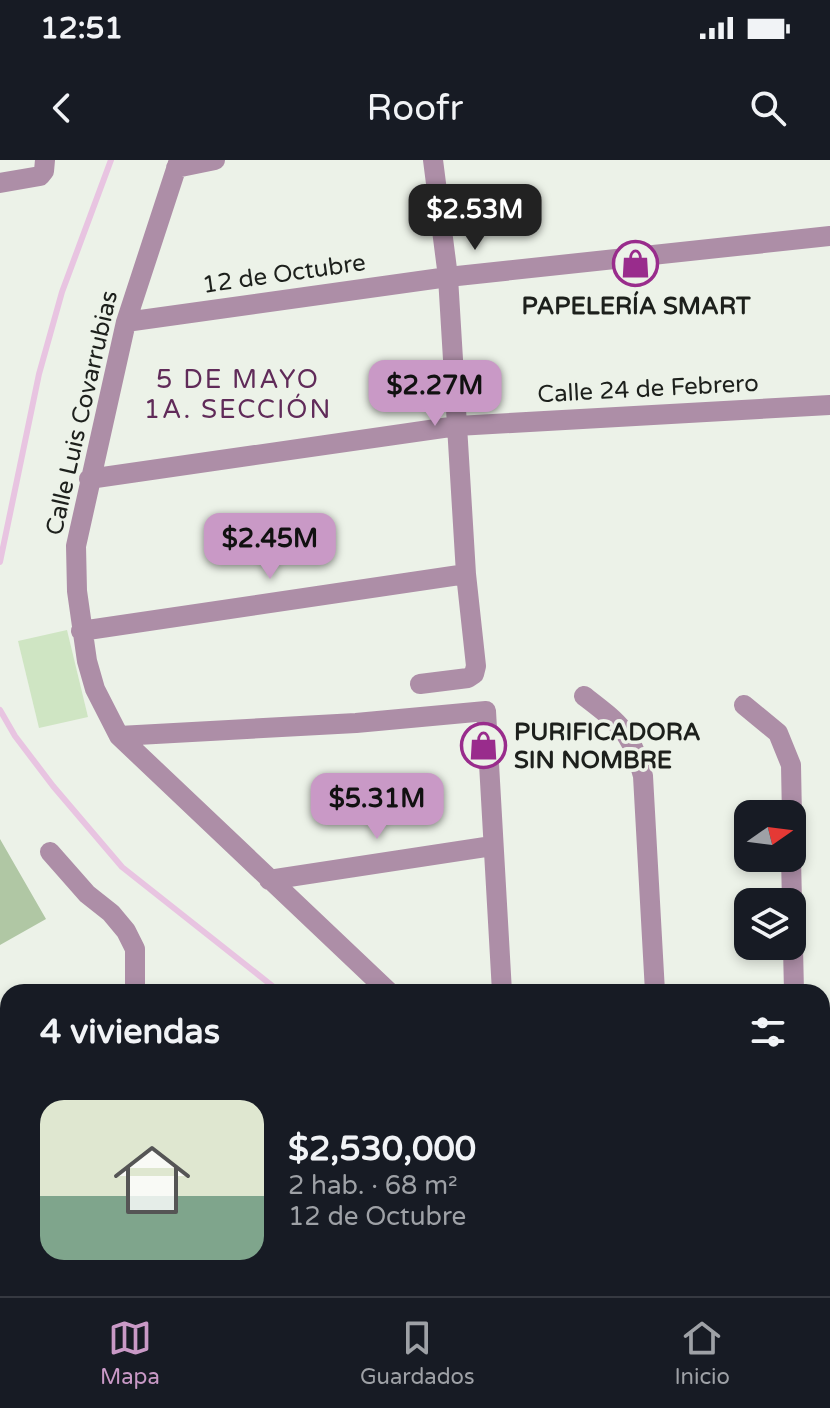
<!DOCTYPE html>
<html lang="es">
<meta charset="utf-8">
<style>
body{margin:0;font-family:"Varela Round",sans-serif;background:#20242c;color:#f1f3f6;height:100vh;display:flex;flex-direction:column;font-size:30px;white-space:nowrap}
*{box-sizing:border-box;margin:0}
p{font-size:26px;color:#9ea1a6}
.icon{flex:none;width:44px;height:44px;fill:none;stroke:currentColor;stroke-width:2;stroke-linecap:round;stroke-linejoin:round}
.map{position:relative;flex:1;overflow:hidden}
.sheet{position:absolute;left:0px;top:824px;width:830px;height:312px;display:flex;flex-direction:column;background:#171b24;border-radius:24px 24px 0 0;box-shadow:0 4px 12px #0003}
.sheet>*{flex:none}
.needle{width:52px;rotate:76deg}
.controls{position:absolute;left:734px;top:640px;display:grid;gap:16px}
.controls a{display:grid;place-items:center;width:72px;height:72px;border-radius:16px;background:#171b24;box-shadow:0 4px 12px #0003;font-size:40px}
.price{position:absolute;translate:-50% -68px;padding:0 18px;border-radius:16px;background:#c999c6;color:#111;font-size:26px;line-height:52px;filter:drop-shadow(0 2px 4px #0008)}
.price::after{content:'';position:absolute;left:50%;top:48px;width:24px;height:18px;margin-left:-12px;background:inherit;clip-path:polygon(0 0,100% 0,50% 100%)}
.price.selected{background:#222;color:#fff}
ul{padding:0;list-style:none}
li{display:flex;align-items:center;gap:24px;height:200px;padding:0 40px}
li span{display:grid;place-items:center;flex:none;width:224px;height:160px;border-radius:24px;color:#555}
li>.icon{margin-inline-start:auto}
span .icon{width:96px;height:96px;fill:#fffc;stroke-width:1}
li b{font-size:34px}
h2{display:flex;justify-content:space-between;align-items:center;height:96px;padding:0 40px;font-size:34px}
.status{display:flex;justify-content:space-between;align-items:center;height:56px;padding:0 40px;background:#171b24;direction:ltr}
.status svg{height:22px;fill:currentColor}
header{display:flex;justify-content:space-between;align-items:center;height:104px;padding:0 40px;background:#171b24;font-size:36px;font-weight:600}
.tab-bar{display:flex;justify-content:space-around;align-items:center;height:112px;border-top:2px solid #363941;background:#171b24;font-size:22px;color:#9ea1a6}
.tab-bar a{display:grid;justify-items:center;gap:4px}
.tab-bar .selected{color:#c999c6}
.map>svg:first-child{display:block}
.green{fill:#cfe5c3}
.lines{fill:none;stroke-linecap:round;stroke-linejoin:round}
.stream{stroke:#e8c4e1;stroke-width:6}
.building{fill:#b0c7a4}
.minor{stroke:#ad8ea7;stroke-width:20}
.labels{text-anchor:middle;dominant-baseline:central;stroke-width:7;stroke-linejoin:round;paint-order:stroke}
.street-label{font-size:24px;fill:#1d201c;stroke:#ecf2e8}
.poi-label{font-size:24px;font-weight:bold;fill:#1d201c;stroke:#ecf2e8}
.neighbourhood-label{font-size:26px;letter-spacing:2px;fill:#602b59;stroke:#ecf2e8}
</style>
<div class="status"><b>12:51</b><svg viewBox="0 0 49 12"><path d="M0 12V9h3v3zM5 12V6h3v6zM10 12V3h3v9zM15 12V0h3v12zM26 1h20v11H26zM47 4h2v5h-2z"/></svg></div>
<header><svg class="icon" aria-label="back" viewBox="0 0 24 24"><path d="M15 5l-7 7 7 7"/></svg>Roofr<svg class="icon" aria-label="search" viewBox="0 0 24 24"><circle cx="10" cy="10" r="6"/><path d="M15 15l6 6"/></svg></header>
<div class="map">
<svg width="830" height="1136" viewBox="0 0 830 1136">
<rect width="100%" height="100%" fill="#ecf2e8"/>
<path class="green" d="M 67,470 L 88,557 L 39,568 L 18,481 Z"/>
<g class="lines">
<path class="stream" d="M 0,402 L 39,214 L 62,132 L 111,0
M 0,550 L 15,576 L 53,626 L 122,707 L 280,832
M 583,1128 L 590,1136"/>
</g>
<path class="building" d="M 0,679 L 46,759 L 0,785 Z
M 8,1017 L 8,1044 L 0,1029 L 0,1021 Z
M 53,1128 L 120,1128 L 124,1136 L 58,1136 Z
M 165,1128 L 256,1128 L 260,1136 L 169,1136 Z"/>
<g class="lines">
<path class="minor" d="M 179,0 L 126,162 L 76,386 L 77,431 L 87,501 L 95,529 L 119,576 L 389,832
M 176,8 L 215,0
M 0,23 L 40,16 L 44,11 L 45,0
M 126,162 L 448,117 L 830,76
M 89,319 L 457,266 L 830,245
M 81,471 L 466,414
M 420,524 L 468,518 L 474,514 L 476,506 L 466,414 L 448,117 L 433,0
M 584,536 C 619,563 631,571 643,616 L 655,832
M 744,545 L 778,573 L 791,605 L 792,658
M 119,576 L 356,563 L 486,551 L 502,832
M 50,692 L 87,734 L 111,753 L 126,771 L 135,789 L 135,832
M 791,698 L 794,832
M 269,720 L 492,686
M 822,967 L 830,966
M 822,1123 L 830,1123
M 286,1128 L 291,1136
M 334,1128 L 339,1136
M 570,1128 L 577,1136
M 625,1128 L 633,1136
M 523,1136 L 523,1128
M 678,1136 L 772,1128"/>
</g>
<defs>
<symbol id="shop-ring" viewBox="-11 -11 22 22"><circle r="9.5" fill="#ecf2e8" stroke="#992c8c" stroke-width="1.5"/><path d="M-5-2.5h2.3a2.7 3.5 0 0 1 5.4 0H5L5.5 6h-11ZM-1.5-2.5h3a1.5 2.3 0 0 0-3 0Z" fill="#992c8c"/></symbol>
</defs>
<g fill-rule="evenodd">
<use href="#shop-ring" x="610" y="78" width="51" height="51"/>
<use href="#shop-ring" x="458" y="560" width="51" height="51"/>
</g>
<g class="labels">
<g class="street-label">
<text transform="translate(284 114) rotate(-8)">12 de Octubre</text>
<text transform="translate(648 229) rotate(-3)">Calle 24 de Febrero</text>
<text transform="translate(82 253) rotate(-77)">Calle Luis Covarrubias</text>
</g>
<g class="poi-label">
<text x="636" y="146">PAPELERÍA SMART</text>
<text x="514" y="572" text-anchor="start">PURIFICADORA<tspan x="514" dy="28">SIN NOMBRE</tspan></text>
</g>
<g class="neighbourhood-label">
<text x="238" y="219">5 DE MAYO<tspan x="238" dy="30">1A. SECCIÓN</tspan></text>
</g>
</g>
</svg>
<div class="controls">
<a><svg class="needle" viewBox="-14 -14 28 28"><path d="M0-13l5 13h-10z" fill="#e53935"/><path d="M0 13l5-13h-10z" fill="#9ea1a6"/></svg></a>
<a><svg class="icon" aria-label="layers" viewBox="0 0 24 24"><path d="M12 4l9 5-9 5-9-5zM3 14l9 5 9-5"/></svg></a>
</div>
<b class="price selected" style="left:475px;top:92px">$2.53M</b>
<b class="price" style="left:435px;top:268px">$2.27M</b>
<b class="price" style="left:270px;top:421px">$2.45M</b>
<b class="price" style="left:377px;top:681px">$5.31M</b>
<section class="sheet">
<h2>4 viviendas<svg class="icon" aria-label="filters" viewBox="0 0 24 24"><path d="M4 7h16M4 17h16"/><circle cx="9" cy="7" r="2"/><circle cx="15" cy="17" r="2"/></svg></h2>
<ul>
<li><span style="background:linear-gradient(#dfe7d0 60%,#7fa58c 0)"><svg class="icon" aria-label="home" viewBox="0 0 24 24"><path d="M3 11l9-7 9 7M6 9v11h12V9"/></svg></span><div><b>$2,530,000</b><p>2 hab. · 68 m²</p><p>12 de Octubre</p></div></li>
</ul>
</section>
</div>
<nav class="tab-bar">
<a class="selected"><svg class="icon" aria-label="map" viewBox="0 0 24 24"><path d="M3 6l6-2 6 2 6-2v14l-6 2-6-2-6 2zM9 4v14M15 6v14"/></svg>Mapa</a>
<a><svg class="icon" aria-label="saved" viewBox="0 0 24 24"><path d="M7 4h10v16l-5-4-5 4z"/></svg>Guardados</a>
<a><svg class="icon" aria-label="home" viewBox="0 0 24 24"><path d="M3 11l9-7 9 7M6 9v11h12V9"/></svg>Inicio</a>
</nav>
